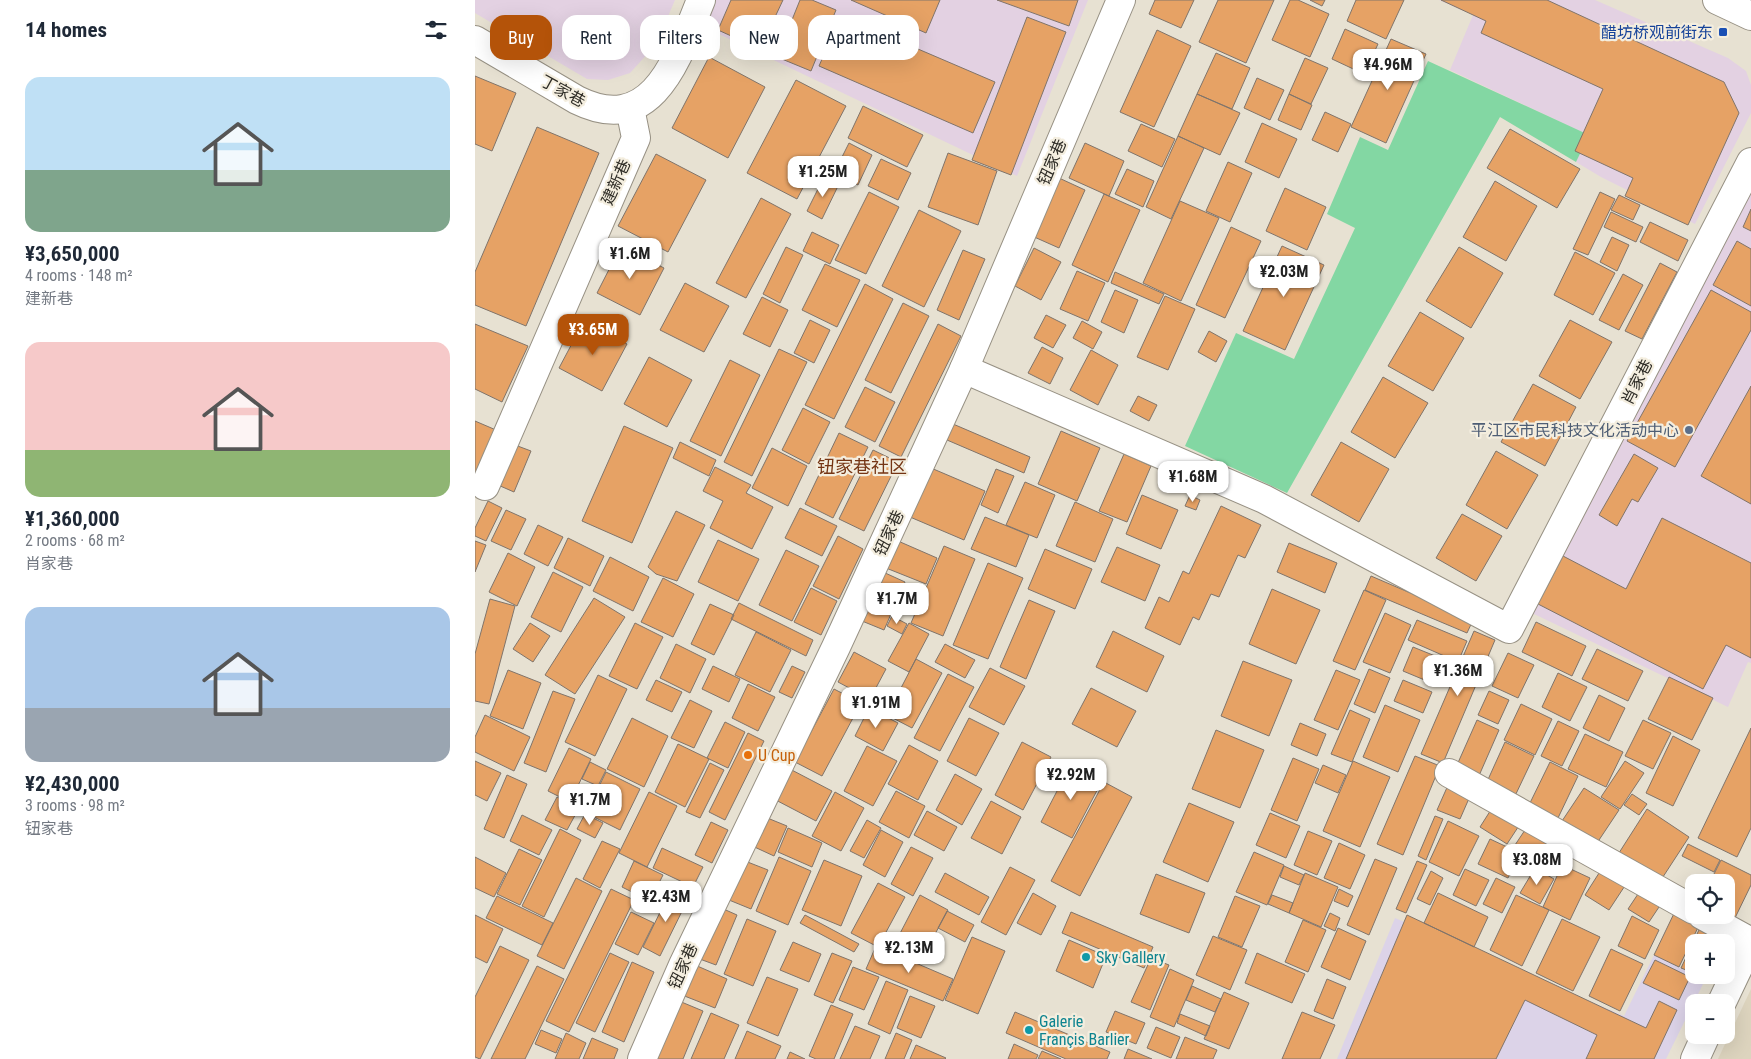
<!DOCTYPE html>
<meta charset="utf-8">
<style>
body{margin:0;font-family:"Roboto Condensed","Noto Sans SC",sans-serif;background:#f6f6f7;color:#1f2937;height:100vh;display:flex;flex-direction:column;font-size:19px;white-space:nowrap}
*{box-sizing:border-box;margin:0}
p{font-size:16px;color:#747a83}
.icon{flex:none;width:28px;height:28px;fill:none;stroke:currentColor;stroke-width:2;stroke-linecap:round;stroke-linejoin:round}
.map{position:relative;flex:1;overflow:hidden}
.details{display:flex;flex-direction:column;background:#fff;width:475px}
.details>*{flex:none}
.top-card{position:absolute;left:15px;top:15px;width:475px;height:45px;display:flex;gap:10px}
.controls{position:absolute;left:1210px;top:874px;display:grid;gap:10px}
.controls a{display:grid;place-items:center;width:50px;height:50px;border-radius:10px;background:#fff;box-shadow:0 5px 20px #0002;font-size:25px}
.price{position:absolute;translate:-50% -42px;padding:0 11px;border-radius:10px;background:#fff;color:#222;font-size:16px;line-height:32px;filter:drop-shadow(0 1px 2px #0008)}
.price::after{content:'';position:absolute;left:50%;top:30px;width:15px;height:11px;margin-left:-8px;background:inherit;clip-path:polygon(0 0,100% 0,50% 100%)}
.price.current{background:#b45309;color:#fff}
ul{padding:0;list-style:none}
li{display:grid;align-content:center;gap:10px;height:265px;padding:0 25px}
li span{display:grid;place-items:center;height:155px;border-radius:15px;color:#555}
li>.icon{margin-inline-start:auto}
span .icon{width:90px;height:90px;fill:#fffc;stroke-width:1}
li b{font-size:21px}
h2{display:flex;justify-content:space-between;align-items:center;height:60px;padding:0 25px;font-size:21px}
.chip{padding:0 18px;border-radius:15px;background:#fff;box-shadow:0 5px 20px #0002;font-size:18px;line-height:45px}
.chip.current{background:#b45309;color:#fff}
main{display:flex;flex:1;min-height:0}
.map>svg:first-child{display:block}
.commercial{fill:#e3d1e2}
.industrial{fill:#dcd3e8}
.built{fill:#ddd4be}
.green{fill:#83d7a3}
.building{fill:#e6a265;stroke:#80746a}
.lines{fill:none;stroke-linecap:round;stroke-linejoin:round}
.street-casing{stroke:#979184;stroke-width:30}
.secondary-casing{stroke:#979184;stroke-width:30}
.street{stroke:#fff;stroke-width:28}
.secondary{stroke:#fff;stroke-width:28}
.transit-dot{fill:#1a4fb4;stroke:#f4eedf;stroke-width:2}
.service-dot{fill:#5c6f8a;stroke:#f4eedf;stroke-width:2}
.food-dot{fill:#e8710a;stroke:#f4eedf;stroke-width:2}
.culture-dot{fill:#0f9aa8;stroke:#f4eedf;stroke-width:2}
.labels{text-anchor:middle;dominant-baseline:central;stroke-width:4.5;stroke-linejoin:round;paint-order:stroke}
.transit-label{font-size:16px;fill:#164399;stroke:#f4eedf;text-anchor:end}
.street-label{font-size:16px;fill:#2e2c26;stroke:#f4eedf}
.service-label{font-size:16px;fill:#4e5e75;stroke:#f4eedf;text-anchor:end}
.food-label{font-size:16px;fill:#c56008;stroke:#f4eedf;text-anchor:start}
.culture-label{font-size:16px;fill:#0d838f;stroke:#f4eedf;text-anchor:start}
.neighbourhood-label{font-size:18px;fill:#753514;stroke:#f4eedf}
</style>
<main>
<section class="details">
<h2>14 homes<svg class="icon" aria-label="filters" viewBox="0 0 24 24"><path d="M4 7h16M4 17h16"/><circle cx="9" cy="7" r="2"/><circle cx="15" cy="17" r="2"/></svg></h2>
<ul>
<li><span style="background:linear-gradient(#bfe0f5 60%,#7fa58c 0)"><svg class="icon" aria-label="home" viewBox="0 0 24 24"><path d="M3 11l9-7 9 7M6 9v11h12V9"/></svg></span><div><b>¥3,650,000</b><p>4 rooms · 148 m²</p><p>建新巷</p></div></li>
<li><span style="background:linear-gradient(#f6c9c9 70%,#8fb573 0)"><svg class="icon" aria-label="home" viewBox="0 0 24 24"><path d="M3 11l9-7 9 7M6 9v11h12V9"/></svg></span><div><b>¥1,360,000</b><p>2 rooms · 68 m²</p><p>肖家巷</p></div></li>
<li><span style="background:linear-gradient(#a9c7e8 65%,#9aa5b1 0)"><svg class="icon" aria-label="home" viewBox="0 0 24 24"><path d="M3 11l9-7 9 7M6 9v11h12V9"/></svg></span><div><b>¥2,430,000</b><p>3 rooms · 98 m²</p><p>钮家巷</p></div></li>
</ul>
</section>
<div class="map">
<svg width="1276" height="1059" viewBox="0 0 1276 1059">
<rect width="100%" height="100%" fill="#e7e1d2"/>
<path class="commercial" d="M 0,0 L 200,0 L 185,35 L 175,51 L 155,73 L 133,80 L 112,79 L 0,13 Z
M 241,0 L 613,0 L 542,176 L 229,27 Z
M 964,0 L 1120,0 L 1253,58 L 1271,71 L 1276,85 L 1276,113 L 1220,224 L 1126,177 L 1101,162 L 1113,135 L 975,70 L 998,15 Z
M 1276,184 L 1276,663 L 1273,662 L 1253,707 L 1057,613 Z"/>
<path class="industrial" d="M 920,918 L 1149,1016 L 1179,955 L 1230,980 L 1191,1059 L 862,1059 Z"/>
<path class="built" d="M 1276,989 L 1276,1059 L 1243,1059 Z"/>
<path class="green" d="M 953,61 L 1114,135 L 1101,162 L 1025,117 L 812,493 L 710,446 L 761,333 L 819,359 L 880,228 L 852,214 L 885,137 L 913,150 Z"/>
<path class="building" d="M 256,0 L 308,0 L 285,49 L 243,30 Z
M 325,0 L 337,0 L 361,10 L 336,71 L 302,57 Z
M 376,0 L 465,0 L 451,33 Z
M 522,0 L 603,0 L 594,26 Z
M 680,0 L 719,0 L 706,28 L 674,14 Z
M 743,0 L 799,0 L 771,63 L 724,42 Z
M 815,0 L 823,0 L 854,14 L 835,57 L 797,40 Z
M 835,0 L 850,0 L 847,6 Z
M 881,0 L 929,0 L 911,39 L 872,21 Z
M 966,0 L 1072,0 L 1249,82 L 1264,113 L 1213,225 L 1150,196 L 1158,178 L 1100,151 L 1128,89 L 1006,33 L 1011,21 Z
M 366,16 L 520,82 L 498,133 L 344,66 Z
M 552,17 L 591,32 L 536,175 L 497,160 Z
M 870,29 L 903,44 L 889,74 L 857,59 Z
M 682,30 L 716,46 L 679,127 L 645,112 Z
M 916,39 L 951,54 L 911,143 L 876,127 Z
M 741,53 L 775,68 L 757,109 L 722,94 Z
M 234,57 L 290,87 L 253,158 L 197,128 Z
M 830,58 L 853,68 L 836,104 L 814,94 Z
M 0,76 L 41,93 L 17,151 L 0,144 Z
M 782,78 L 809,90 L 795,120 L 769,108 Z
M 321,80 L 371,106 L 322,199 L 272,173 Z
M 722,94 L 765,113 L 745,155 L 703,136 Z
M 814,94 L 837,105 L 826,130 L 803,120 Z
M 388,106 L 448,135 L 432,167 L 373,138 Z
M 850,112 L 876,124 L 863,152 L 837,140 Z
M 787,123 L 822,139 L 804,178 L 770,162 Z
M 666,124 L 700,139 L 687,167 L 653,151 Z
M 62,127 L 124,153 L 51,326 L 0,305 L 0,272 Z
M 1035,129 L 1105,169 L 1082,208 L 1012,168 Z
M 703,136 L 729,148 L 696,219 L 671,207 Z
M 374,143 L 397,155 L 383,185 L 359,173 Z
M 610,143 L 649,161 L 634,196 L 594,178 Z
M 473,153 L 522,171 L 503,225 L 453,207 Z
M 181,154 L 231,180 L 193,252 L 143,226 Z
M 406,159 L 436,173 L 423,200 L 393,186 Z
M 753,162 L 777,173 L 755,222 L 731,211 Z
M 652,169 L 679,181 L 668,207 L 640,194 Z
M 349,177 L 364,184 L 347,219 L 332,211 Z
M 584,178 L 610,190 L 584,248 L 557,236 Z
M 1020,181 L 1062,206 L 1031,261 L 988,237 Z
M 810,188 L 851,207 L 832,250 L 791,231 Z
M 394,192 L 424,207 L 391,274 L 360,260 Z
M 1125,192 L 1140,199 L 1113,255 L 1098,249 Z
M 629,194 L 665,210 L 633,282 L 597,265 Z
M 1144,195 L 1165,205 L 1158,220 L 1136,210 Z
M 286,198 L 316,214 L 271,298 L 241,283 Z
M 705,201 L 744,218 L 706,301 L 668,283 Z
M 1276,209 L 1276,231 L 1268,227 Z
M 444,210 L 486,231 L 449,307 L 407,286 Z
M 1136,212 L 1168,227 L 1161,242 L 1129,227 Z
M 1175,222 L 1213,240 L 1203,261 L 1165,242 Z
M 756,227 L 786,241 L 750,318 L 721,305 Z
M 337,232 L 364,245 L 355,264 L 328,251 Z
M 1137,237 L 1154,245 L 1142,271 L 1125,262 Z
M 1262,241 L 1276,249 L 1276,306 L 1238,285 Z
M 146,246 L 189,268 L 165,315 L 122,293 Z
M 807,246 L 849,265 L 810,350 L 768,331 Z
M 311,247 L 328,255 L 305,303 L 288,294 Z
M 984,247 L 1028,273 L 996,328 L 951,301 Z
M 559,248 L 586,262 L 566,300 L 540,286 Z
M 488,250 L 510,259 L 484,320 L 462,310 Z
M 1100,252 L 1140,273 L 1118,315 L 1079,295 Z
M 1185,263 L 1202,272 L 1167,339 L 1150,331 Z
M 350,264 L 385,280 L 362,327 L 327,310 Z
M 602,271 L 630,283 L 613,321 L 585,309 Z
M 640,272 L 689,294 L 684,304 L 636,283 Z
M 1148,274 L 1168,285 L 1144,330 L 1124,320 Z
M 210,283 L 254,306 L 229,352 L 185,330 Z
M 390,284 L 418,299 L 359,419 L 330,405 Z
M 640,290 L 663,300 L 649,333 L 626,322 Z
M 1236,290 L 1276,312 L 1276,330 L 1200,467 L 1152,441 Z
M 690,296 L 720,309 L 693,370 L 662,357 Z
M 287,297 L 313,310 L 295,347 L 268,334 Z
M 428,303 L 454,316 L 416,393 L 390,380 Z
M 945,312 L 989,338 L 958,391 L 913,366 Z
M 571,315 L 591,325 L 578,348 L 559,338 Z
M 335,320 L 355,330 L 339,363 L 319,353 Z
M 1095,320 L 1137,342 L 1105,399 L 1064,376 Z
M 109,321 L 152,344 L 127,391 L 84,368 Z
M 607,321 L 627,332 L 618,349 L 598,338 Z
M 0,324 L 53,346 L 27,402 L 0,389 Z
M 463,324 L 486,336 L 426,457 L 404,446 Z
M 734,331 L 752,341 L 741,362 L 723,352 Z
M 567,347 L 588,358 L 575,384 L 553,373 Z
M 304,349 L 332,362 L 277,476 L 249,462 Z
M 616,350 L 643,365 L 623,405 L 595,390 Z
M 174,357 L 217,380 L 192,427 L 149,404 Z
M 255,360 L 285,375 L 246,456 L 215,441 Z
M 908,377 L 953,403 L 920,458 L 876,432 Z
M 1058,384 L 1101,407 L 1070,466 L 1026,442 Z
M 1276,386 L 1276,504 L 1226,476 Z
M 390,387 L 420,402 L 400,442 L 370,427 Z
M 663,396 L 682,405 L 674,421 L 655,411 Z
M 328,408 L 355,422 L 334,464 L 307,450 Z
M 0,421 L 21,430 L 0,479 Z
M 478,424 L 555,457 L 549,473 L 472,440 Z
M 149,426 L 198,448 L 157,543 L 107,521 Z
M 586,431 L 625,448 L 602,501 L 563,484 Z
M 364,433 L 393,447 L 358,518 L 330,504 Z
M 205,442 L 241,460 L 234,476 L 198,458 Z
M 866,442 L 914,469 L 884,522 L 836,495 Z
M 40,445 L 56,451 L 39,492 L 23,485 Z
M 297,448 L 332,466 L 313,506 L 277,488 Z
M 398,450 L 423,462 L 389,531 L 364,519 Z
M 1021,451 L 1063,475 L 1032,529 L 991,505 Z
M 649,454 L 676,466 L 652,522 L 624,511 Z
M 1159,454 L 1183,468 L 1163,502 L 1157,499 L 1142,526 L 1124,515 Z
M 240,467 L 276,485 L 271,493 L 298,507 L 277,549 L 235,528 L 248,501 L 228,491 Z
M 456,468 L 510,491 L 489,540 L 435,517 Z
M 521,469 L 539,476 L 523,513 L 506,505 Z
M 550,482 L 580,495 L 562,538 L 531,525 Z
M 667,495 L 703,510 L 686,549 L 651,534 Z
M 715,495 L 725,500 L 721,510 L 710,506 Z
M 13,501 L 27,508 L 11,541 L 0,536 L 0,528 Z
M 600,502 L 638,519 L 620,562 L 581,546 Z
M 746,506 L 786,525 L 770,558 L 763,555 L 744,597 L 736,594 L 724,620 L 718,617 L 705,645 L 670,628 L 684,597 L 694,602 L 708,571 L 714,574 Z
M 325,508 L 362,526 L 347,556 L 310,538 Z
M 31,510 L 51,519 L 36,550 L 16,541 Z
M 201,511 L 230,525 L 202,581 L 181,574 L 173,567 Z
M 987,514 L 1027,536 L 1001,581 L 961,558 Z
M 510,517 L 554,535 L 541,567 L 496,549 Z
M 1187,518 L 1276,563 L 1276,658 L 1251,645 L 1228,689 L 1063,604 L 1088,556 L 1151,589 Z
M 63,525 L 88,537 L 73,566 L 49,554 Z
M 363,536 L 388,549 L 364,599 L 338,586 Z
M 93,538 L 129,556 L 115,586 L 79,568 Z
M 243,540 L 284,559 L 263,601 L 223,582 Z
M 0,541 L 11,545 L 0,572 Z
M 423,541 L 462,558 L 451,584 L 411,568 Z
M 814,543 L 862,563 L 850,593 L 802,572 Z
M 469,546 L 500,559 L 468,636 L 436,623 Z
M 642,547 L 685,565 L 670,601 L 626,582 Z
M 570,549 L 617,569 L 600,609 L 553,589 Z
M 311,550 L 344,566 L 317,621 L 284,605 Z
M 33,553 L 60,567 L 42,606 L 14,592 Z
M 135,557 L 174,577 L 158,611 L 118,591 Z
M 513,563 L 548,578 L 513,659 L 478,645 Z
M 78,572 L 108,587 L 86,632 L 56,617 Z
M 408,572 L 430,582 L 409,630 L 387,621 Z
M 896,576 L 998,620 L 992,633 L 890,590 Z
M 188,578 L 219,594 L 198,637 L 166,622 Z
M 336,588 L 362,601 L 346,635 L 319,622 Z
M 797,589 L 845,610 L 821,664 L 774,644 Z
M 889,590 L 911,600 L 880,670 L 858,661 Z
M 119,598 L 150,617 L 100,694 L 70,675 Z
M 15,599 L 40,606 L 14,704 L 0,701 L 0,654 Z
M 554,600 L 580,611 L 551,679 L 525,667 Z
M 264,603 L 338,640 L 331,656 L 256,619 Z
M 235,604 L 259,615 L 239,655 L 216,644 Z
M 910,613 L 936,625 L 915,673 L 888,662 Z
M 417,616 L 432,624 L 427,634 L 412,626 Z
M 942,620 L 992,641 L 983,662 L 933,640 Z
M 1061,622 L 1111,646 L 1097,676 L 1047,652 Z
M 55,623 L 75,636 L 58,662 L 38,649 Z
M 160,623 L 188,637 L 162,689 L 134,676 Z
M 434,623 L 454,634 L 434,672 L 413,661 Z
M 638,631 L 689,656 L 672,692 L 621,667 Z
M 999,631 L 1020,640 L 968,763 L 946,754 Z
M 281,632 L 316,650 L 295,692 L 260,675 Z
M 201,644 L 231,659 L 215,693 L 185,678 Z
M 470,644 L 500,660 L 490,678 L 460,662 Z
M 938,647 L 975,662 L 964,686 L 928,671 Z
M 1122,649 L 1168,671 L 1153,701 L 1107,679 Z
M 379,652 L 411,669 L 395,699 L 363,682 Z
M 1033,653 L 1059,665 L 1043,698 L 1017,686 Z
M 441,659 L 467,673 L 437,728 L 412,715 Z
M 768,661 L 817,680 L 794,736 L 746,716 Z
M 238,666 L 265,679 L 254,702 L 227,689 Z
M 317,666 L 330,672 L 317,698 L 304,692 Z
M 515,668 L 550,686 L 529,725 L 494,707 Z
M 894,669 L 915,678 L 900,713 L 879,704 Z
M 33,670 L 66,683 L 48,729 L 15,716 Z
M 861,670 L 885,680 L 863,730 L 839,720 Z
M 1083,673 L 1112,687 L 1095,721 L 1067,707 Z
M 473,674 L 499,687 L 465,751 L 439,738 Z
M 123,675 L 152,689 L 120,756 L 90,742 Z
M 1194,677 L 1238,698 L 1217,740 L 1173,719 Z
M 181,680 L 207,692 L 197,712 L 171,700 Z
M 928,680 L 957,692 L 948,713 L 919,701 Z
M 273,684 L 300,697 L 283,731 L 257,718 Z
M 616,688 L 661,711 L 642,747 L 597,724 Z
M 359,689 L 386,703 L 347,776 L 320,762 Z
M 78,691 L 100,699 L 71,772 L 49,763 Z
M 1014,691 L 1034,700 L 1023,724 L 1003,715 Z
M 1124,695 L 1150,708 L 1134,741 L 1108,728 Z
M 215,700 L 237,711 L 219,748 L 196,738 Z
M 1046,704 L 1077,719 L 1060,755 L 1029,740 Z
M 910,705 L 945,720 L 923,772 L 888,757 Z
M 394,708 L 423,723 L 408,751 L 380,736 Z
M 875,710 L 895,719 L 877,762 L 856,754 Z
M 10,715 L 55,737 L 39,771 L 0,752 L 0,737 Z
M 157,718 L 193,736 L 169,787 L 132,769 Z
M 494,718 L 524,733 L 501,776 L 472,761 Z
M 1002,720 L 1024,730 L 985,819 L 962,810 Z
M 1168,720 L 1196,733 L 1178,769 L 1150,756 Z
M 1083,721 L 1104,731 L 1087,766 L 1066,756 Z
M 250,722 L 270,732 L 253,768 L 232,758 Z
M 825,723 L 851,734 L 842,756 L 816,745 Z
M 1276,728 L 1276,828 L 1262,857 L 1223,838 Z
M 741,730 L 789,750 L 765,808 L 717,789 Z
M 273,733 L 289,741 L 250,820 L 234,812 Z
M 1110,734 L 1148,752 L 1131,787 L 1093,769 Z
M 1198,736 L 1225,750 L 1198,806 L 1171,793 Z
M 547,742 L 576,757 L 548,810 L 520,795 Z
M 1030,742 L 1059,756 L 1039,798 L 1011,784 Z
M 203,744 L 234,759 L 210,807 L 180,792 Z
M 434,745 L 463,761 L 443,800 L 413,784 Z
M 392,746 L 422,761 L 398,806 L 369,791 Z
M 94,748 L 116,759 L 95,802 L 73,791 Z
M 940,756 L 965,766 L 928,855 L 902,844 Z
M 818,758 L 844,769 L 822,821 L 796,810 Z
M 0,761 L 26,773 L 12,801 L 0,795 Z
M 878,761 L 915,777 L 885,847 L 848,831 Z
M 1150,761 L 1169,773 L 1145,809 L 1126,797 Z
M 115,762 L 131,770 L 123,786 L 107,779 Z
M 1075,762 L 1103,776 L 1083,818 L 1054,805 Z
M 235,763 L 249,770 L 225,818 L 211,812 Z
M 596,764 L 627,781 L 597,838 L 566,822 Z
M 848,765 L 871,775 L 863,793 L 840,783 Z
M 311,767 L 357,791 L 341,821 L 295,797 Z
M 131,772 L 165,789 L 145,830 L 111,813 Z
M 480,774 L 507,789 L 487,825 L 461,810 Z
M 32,775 L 52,784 L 29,838 L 9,829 Z
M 629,782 L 657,797 L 605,896 L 576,881 Z
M 1109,788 L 1144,810 L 1122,843 L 1087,821 Z
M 421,791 L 450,806 L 434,838 L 404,822 Z
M 174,792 L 202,806 L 172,867 L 144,853 Z
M 360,792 L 389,808 L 366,851 L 337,836 Z
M 1026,794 L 1053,812 L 1032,844 L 1005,827 Z
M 1157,794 L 1172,804 L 1164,815 L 1149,805 Z
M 82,797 L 104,808 L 92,830 L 70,820 Z
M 516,801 L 546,817 L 527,854 L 496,838 Z
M 714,803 L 759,822 L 733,882 L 688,862 Z
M 1172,809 L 1214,837 L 1184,883 L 1142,856 Z
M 452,811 L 482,827 L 469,851 L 439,835 Z
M 795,813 L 825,826 L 811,858 L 781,845 Z
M 110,814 L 128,823 L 120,838 L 102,829 Z
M 47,815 L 77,830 L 64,855 L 35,841 Z
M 285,815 L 312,826 L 299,856 L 273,844 Z
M 1060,815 L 1093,837 L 1072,870 L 1038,848 Z
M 960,816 L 968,819 L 951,860 L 943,856 Z
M 392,820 L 406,828 L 389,858 L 375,851 Z
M 973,821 L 1004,836 L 984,876 L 954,862 Z
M 236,822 L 253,830 L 237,863 L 220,855 Z
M 313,828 L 347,843 L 337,867 L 303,852 Z
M 85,829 L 106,840 L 69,917 L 47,906 Z
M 406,830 L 428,842 L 410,877 L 388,865 Z
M 833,831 L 857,841 L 842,875 L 819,865 Z
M 1015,839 L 1045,853 L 1033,878 L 1003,864 Z
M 127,841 L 145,849 L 125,888 L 108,879 Z
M 864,843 L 890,855 L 875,889 L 849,878 Z
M 1213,844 L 1245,860 L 1239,872 L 1207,856 Z
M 436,847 L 458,858 L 438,896 L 416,884 Z
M 187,848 L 228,867 L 218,887 L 178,868 Z
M 44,849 L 67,860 L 45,905 L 22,894 Z
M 779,852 L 809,865 L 792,905 L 761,892 Z
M 0,857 L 31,873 L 19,897 L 0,888 Z
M 304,857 L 336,871 L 313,925 L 281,911 Z
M 900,859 L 922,868 L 894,935 L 872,925 Z
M 1133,859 L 1157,875 L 1134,910 L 1110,895 Z
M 349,860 L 387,876 L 366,926 L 327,910 Z
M 1246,860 L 1276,875 L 1276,885 L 1259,920 L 1251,915 L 1251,882 L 1235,882 Z
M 159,861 L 188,875 L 175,901 L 147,887 Z
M 270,861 L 293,870 L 276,909 L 254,900 Z
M 942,861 L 952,865 L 931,913 L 921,909 Z
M 1087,865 L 1115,878 L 1095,920 L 1068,907 Z
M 809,866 L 829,875 L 824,885 L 805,877 Z
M 535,867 L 560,880 L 531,935 L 506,922 Z
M 1060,868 L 1079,879 L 1065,904 L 1045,893 Z
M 990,869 L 1014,880 L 1001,906 L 978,895 Z
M 956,871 L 968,878 L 955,905 L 942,899 Z
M 470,873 L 514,897 L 504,915 L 460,892 Z
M 830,873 L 863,887 L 846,927 L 814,913 Z
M 681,874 L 730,893 L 714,933 L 665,914 Z
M 101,878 L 127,891 L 89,969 L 62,956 Z
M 1021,878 L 1040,887 L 1027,913 L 1008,904 Z
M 1171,882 L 1192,895 L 1174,922 L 1153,909 Z
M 403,883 L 430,897 L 403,947 L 376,933 Z
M 136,889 L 159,900 L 94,1032 L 71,1021 Z
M 864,889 L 878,896 L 873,907 L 859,901 Z
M 196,890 L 213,899 L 185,956 L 168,947 Z
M 558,893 L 581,906 L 566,935 L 542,923 Z
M 963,893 L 1013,917 L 999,947 L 949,923 Z
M 445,895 L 473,910 L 446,960 L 419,945 Z
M 797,895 L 818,903 L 814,913 L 793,904 Z
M 1041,895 L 1074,910 L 1047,966 L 1015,950 Z
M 22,896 L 78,923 L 67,945 L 11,918 Z
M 760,896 L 785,906 L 767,947 L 743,937 Z
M 1205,901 L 1229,915 L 1204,967 L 1179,955 Z
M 244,907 L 262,915 L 241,965 L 222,958 Z
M 472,911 L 499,925 L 490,942 L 463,928 Z
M 156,912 L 179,923 L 163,955 L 140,944 Z
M 596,912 L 678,947 L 669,968 L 587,933 Z
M 855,913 L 865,918 L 860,931 L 849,926 Z
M 0,915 L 28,929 L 12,963 L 0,957 Z
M 330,915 L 384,944 L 379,952 L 325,923 Z
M 932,915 L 1171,1028 L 1184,1001 L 1202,1010 L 1179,1059 L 1111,1059 L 1122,1035 L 1050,1000 L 1021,1059 L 871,1059 Z
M 1231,915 L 1254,926 L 1246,942 L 1219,942 L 1219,973 L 1206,968 Z
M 1157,916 L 1184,930 L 1170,959 L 1143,946 Z
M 272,919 L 301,931 L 278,986 L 249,974 Z
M 1087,919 L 1125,937 L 1098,991 L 1061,973 Z
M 828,920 L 851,930 L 833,972 L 810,962 Z
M 863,928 L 891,941 L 875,980 L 846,967 Z
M 738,936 L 772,950 L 755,990 L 721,975 Z
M 497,937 L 530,951 L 503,1014 L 470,1000 Z
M 594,940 L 631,956 L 618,988 L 581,971 Z
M 318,942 L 346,954 L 334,982 L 305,970 Z
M 25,946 L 54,960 L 5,1059 L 0,1057 L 0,997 Z
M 401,946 L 478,979 L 468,1001 L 391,969 Z
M 1136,949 L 1168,964 L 1145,1011 L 1114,996 Z
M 135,953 L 154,962 L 120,1032 L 101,1023 Z
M 357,953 L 377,961 L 358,1003 L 339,995 Z
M 782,953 L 830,974 L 817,1003 L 770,983 Z
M 676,958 L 694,965 L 675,1010 L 656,1002 Z
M 1180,960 L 1215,977 L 1204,1000 L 1168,983 Z
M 157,962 L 179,972 L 149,1042 L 127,1032 Z
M 220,965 L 252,979 L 240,1008 L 207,995 Z
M 62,966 L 89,979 L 50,1059 L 16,1059 Z
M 378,967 L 404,977 L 389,1010 L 364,1000 Z
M 695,969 L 719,980 L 699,1027 L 675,1017 Z
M 292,977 L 323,989 L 303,1036 L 272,1023 Z
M 852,979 L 871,987 L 858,1019 L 839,1011 Z
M 411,981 L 433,990 L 415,1034 L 393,1024 Z
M 717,986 L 746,999 L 740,1012 L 711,1000 Z
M 749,992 L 774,1003 L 754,1049 L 729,1039 Z
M 435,996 L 460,1006 L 446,1038 L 422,1028 Z
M 204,1001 L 228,1011 L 208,1059 L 179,1059 Z
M 356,1005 L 378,1014 L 359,1059 L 341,1059 L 334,1056 Z
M 640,1011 L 670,1023 L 661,1044 L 631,1032 Z
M 540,1012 L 635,1052 L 632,1059 L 591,1059 L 531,1033 Z
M 827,1012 L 860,1025 L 845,1059 L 807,1059 Z
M 236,1013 L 264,1025 L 249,1059 L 216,1059 Z
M 705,1014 L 735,1026 L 731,1036 L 702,1023 Z
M 380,1026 L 405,1036 L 395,1059 L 365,1059 Z
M 681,1027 L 705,1037 L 696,1058 L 672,1048 Z
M 66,1030 L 87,1039 L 81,1053 L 60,1044 Z
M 272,1031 L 306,1046 L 300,1059 L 260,1059 Z
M 91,1033 L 111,1043 L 104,1059 L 80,1059 Z
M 421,1033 L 437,1040 L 429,1059 L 410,1059 Z
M 710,1037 L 742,1050 L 738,1059 L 701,1059 Z
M 117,1038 L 143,1049 L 139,1059 L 108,1059 Z
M 539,1044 L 563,1055 L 561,1059 L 533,1059 Z
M 441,1045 L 471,1058 L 470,1059 L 435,1059 Z
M 653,1049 L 677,1059 L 649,1059 Z
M 567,1051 L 586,1059 L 563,1059 Z
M 315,1052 L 330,1059 L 312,1059 Z"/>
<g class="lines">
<defs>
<path id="street" d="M 489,369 L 789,499 L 1034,629 L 1276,162
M 10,486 L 161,138 L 155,108
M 974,773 L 1219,910
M 1227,915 L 1276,942"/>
<path id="secondary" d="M 1242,0 L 1276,16
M 0,40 L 102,100 C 179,138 203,56 226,0
M 1247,1002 L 1276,941
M 167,1059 L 208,965 L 361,647 L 489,369 L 646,0
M 1220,1059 L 1231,1035"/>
</defs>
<use href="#street" class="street-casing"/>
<use href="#secondary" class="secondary-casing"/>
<use href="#street" class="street"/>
<use href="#secondary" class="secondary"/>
</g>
<rect class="transit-dot" x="1243" y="27" width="10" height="10" rx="2.5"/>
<circle class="service-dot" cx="1214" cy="430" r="5"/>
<circle class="food-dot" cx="273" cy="755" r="5"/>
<g class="culture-dot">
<circle cx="611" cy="957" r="5"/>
<circle cx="554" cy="1030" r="5"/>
</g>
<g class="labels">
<g class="transit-label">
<text x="1238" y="32">醋坊桥观前街东</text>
</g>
<g class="street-label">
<text transform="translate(88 91) rotate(29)">丁家巷</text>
<text transform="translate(577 162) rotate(-67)">钮家巷</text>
<text transform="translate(141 182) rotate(-66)">建新巷</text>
<text transform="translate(1162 382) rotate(-63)">肖家巷</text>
<text transform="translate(414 533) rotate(-65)">钮家巷</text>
<text transform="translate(208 966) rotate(-66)">钮家巷</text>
</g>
<g class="service-label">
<text x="1204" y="430">平江区市民科技文化活动中心</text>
</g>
<g class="food-label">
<text x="283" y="755">U Cup</text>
</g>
<g class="culture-label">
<text x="621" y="957">Sky Gallery</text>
<text x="564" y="1021">Galerie<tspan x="564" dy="18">Françis Barlier</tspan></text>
</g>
<g class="neighbourhood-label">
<text x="387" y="466">钮家巷社区</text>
</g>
</g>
</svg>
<div class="controls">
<a><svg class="icon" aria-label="locate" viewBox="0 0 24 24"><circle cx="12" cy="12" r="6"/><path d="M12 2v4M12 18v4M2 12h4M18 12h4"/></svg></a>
<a>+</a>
<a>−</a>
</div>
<b class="price" style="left:913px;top:91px">¥4.96M</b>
<b class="price" style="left:348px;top:198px">¥1.25M</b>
<b class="price" style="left:155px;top:280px">¥1.6M</b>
<b class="price" style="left:809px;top:298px">¥2.03M</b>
<b class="price current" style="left:118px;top:356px">¥3.65M</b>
<b class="price" style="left:718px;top:503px">¥1.68M</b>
<b class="price" style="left:422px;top:625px">¥1.7M</b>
<b class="price" style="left:983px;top:697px">¥1.36M</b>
<b class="price" style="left:401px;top:729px">¥1.91M</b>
<b class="price" style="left:596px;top:801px">¥2.92M</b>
<b class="price" style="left:115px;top:826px">¥1.7M</b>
<b class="price" style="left:1062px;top:886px">¥3.08M</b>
<b class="price" style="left:191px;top:923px">¥2.43M</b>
<b class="price" style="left:434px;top:974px">¥2.13M</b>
<div class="top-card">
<a class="chip current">Buy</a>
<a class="chip">Rent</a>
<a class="chip">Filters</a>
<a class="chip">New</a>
<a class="chip">Apartment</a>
</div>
</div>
</main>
